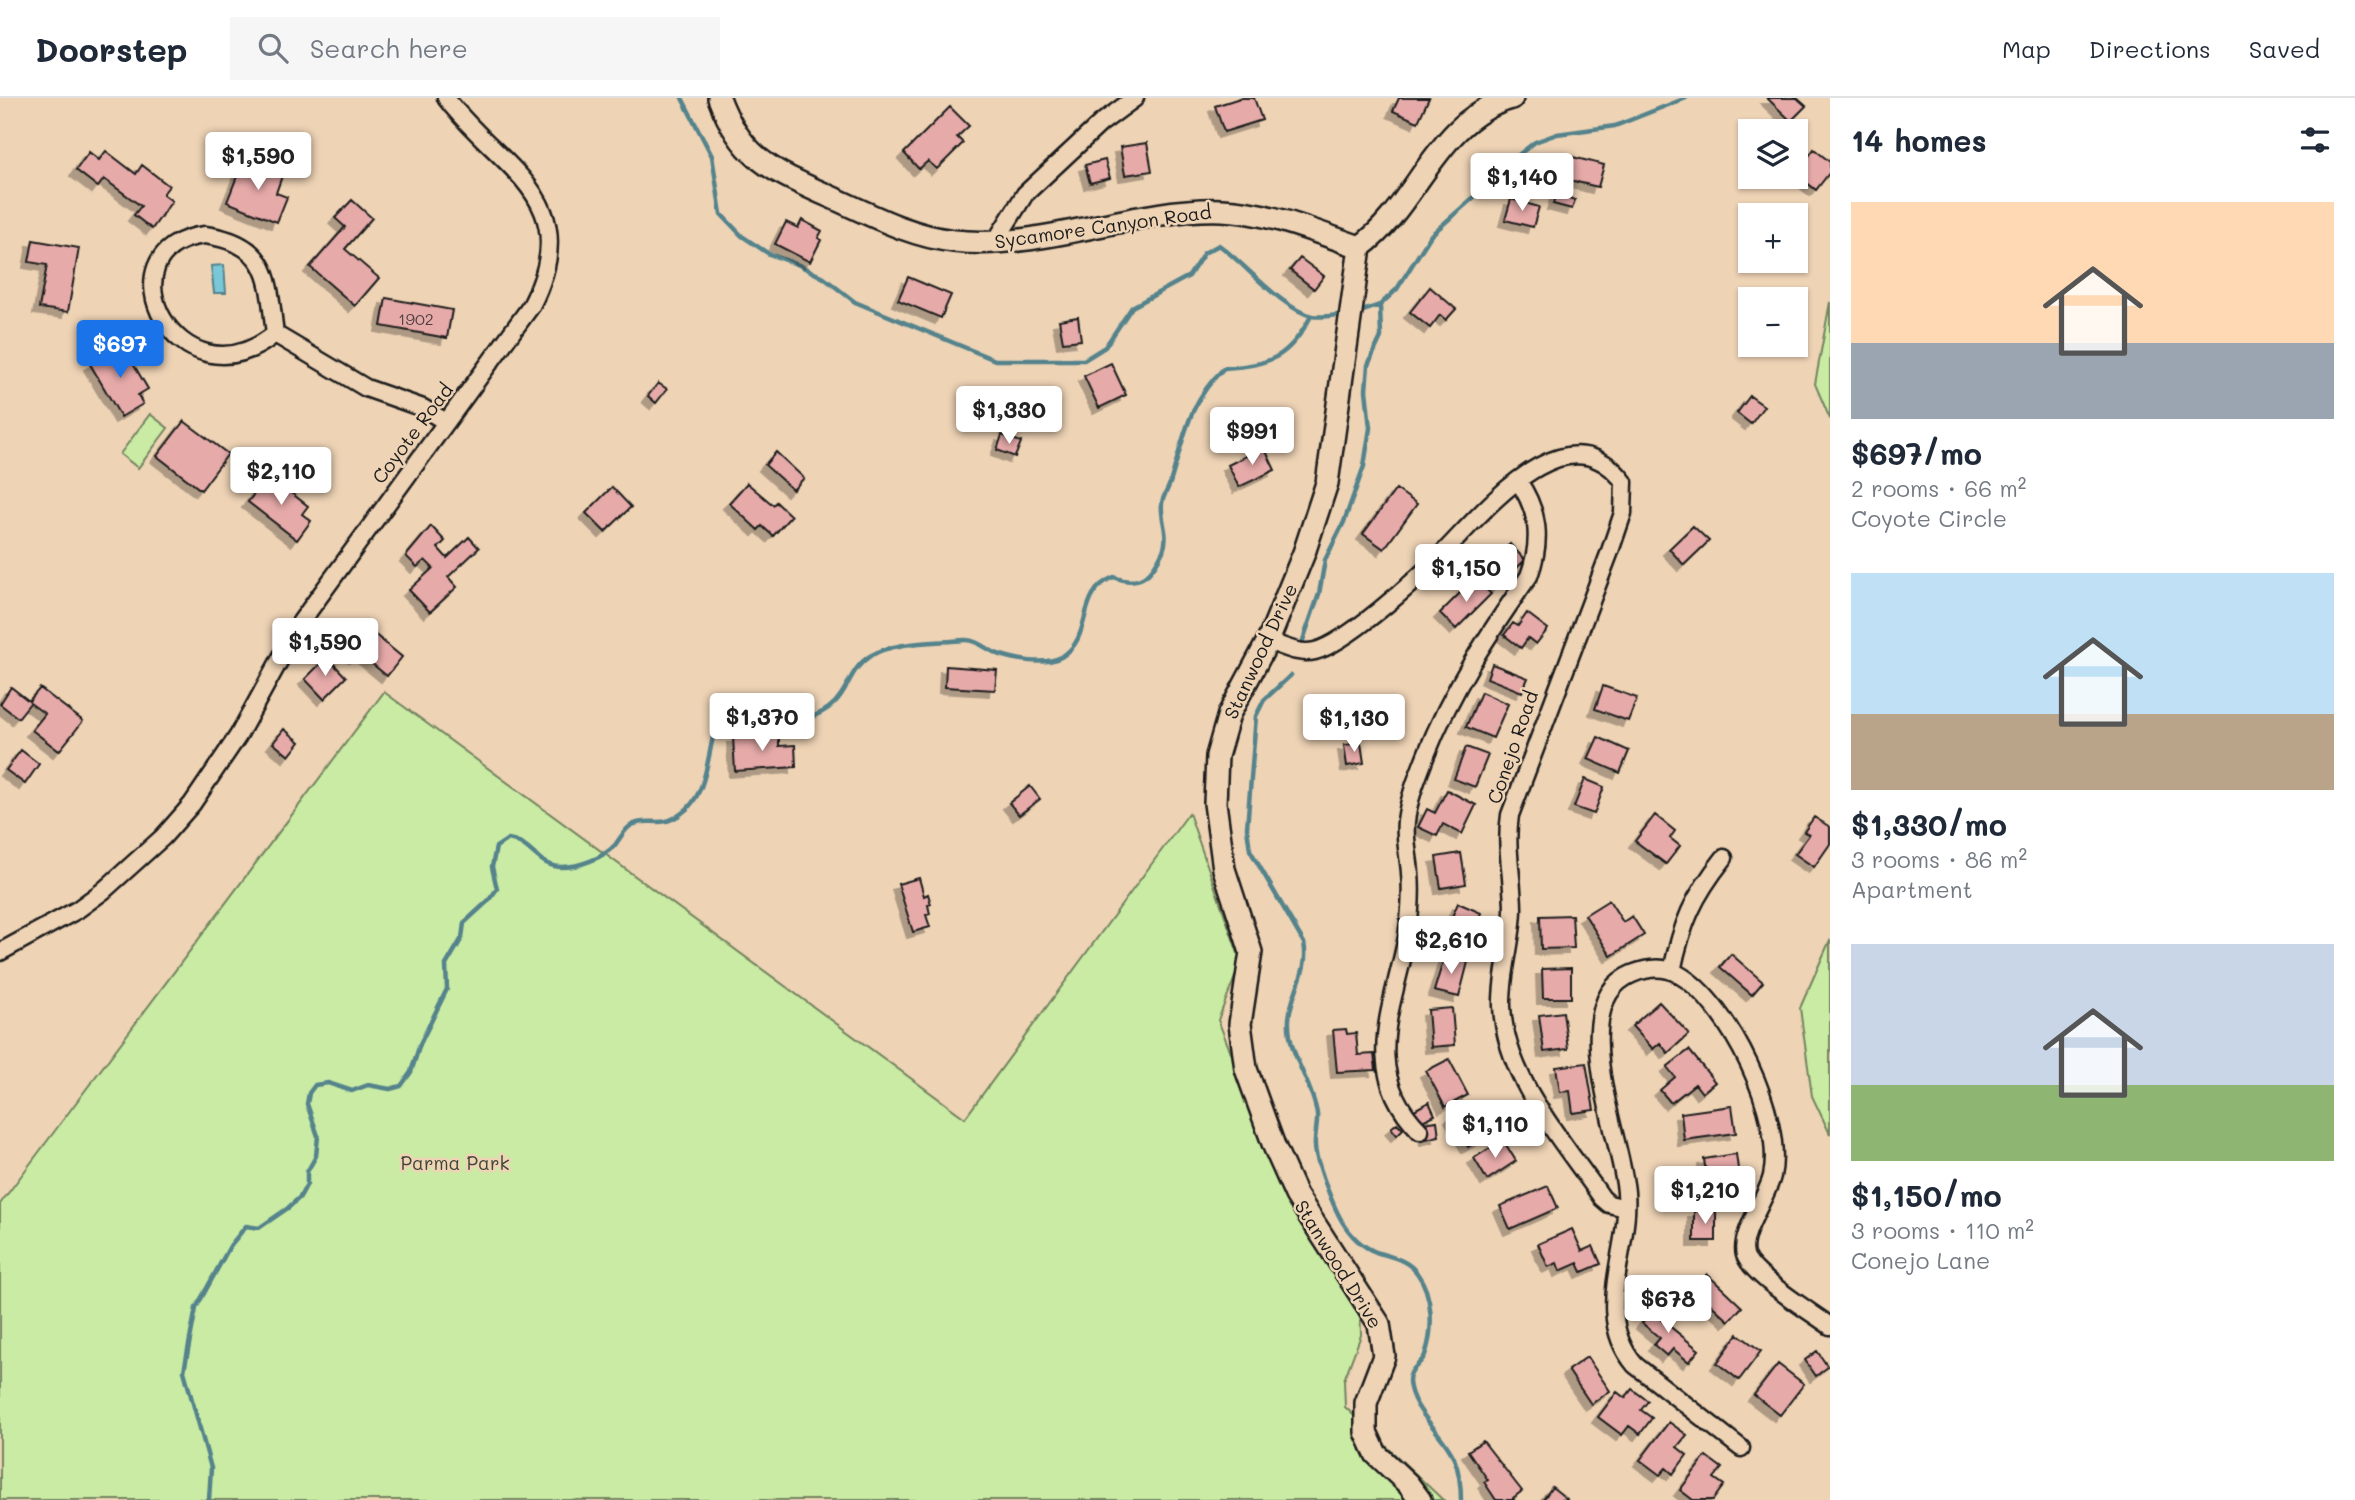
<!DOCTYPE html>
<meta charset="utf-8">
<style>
body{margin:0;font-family:Mali,sans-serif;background:#f6f6f7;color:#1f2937;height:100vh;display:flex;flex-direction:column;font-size:26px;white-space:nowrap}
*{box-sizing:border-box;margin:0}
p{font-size:23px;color:#747a83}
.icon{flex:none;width:38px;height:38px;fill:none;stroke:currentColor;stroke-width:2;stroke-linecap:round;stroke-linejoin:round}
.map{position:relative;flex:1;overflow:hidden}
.details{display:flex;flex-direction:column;background:#fff;width:525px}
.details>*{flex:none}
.tools{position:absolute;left:1738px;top:21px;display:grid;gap:14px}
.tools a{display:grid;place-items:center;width:70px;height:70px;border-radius:0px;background:#fff;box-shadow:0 2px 5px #0004;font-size:35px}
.price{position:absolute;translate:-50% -60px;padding:0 16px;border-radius:7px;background:#fff;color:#222;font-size:23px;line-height:46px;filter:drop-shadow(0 2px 4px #0008)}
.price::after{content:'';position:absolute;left:50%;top:42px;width:21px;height:16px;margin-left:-10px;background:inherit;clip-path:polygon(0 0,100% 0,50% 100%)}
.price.active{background:#1a73e8;color:#fff}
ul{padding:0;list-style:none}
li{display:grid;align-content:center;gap:14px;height:371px;padding:0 21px}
li span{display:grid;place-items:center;height:217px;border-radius:0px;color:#555}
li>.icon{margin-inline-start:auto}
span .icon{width:126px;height:126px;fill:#fffc;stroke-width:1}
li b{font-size:30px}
h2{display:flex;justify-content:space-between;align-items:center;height:84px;padding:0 21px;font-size:30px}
header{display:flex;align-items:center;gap:42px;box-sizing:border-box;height:98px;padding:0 35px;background:#fff;border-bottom:2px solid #e0e1e3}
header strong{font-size:33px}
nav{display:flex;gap:38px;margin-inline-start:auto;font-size:24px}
.search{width:490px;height:63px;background:#f6f6f7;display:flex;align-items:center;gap:18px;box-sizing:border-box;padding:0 24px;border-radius:0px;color:#747a83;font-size:26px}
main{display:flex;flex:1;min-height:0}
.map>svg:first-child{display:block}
.green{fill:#caeba3;stroke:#738460;stroke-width:2}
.water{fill:#79c7d7;stroke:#54838c;stroke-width:2}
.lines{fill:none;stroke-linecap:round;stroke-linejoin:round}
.stream{stroke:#54838c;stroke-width:4.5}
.building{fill:#e6aaa9;stroke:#1c1c1c;stroke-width:2;filter:url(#shadow)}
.street-casing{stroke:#1c1c1c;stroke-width:21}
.secondary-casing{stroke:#1c1c1c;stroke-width:26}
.street{stroke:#eed3b5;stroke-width:16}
.secondary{stroke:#eed3b5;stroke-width:21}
.labels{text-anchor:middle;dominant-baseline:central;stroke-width:5;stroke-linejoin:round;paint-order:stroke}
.number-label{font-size:16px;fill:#4e403f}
.street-label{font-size:19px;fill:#1c1c1c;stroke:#eed3b5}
.park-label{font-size:19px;fill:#3f4537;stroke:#eed3b5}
</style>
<header>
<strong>Doorstep</strong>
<div class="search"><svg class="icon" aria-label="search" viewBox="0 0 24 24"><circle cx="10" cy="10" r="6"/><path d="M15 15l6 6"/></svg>Search here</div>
<nav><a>Map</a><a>Directions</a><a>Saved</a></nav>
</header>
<main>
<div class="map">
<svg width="1830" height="1402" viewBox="0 0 1830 1402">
<defs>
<filter id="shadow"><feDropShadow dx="-6" dy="6" stdDeviation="0" flood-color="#0004"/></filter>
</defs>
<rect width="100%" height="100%" fill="#eed3b5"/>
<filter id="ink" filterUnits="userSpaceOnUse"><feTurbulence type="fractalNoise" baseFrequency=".0143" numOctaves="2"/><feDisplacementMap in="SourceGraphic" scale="14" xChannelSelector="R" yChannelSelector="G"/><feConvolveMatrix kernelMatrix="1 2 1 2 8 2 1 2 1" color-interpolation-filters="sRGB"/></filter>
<g filter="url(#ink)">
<path class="green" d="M 1830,204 L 1830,321 L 1815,286 Z
M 150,316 L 168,330 L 138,370 L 120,356 Z
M 384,594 L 965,1020 L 1189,715 L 1241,864 L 1218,922 L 1270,1054 L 1360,1207 L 1361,1237 L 1344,1282 L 1345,1309 L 1443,1402 L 0,1402 L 0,1106 Z
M 1830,842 L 1830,1036 L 1812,998 L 1800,910 Z"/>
<path class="water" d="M 224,167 L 226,195 L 214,195 L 211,168 Z"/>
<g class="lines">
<path class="stream" d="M 682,0 L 712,58 L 721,116 L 742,138 L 769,156 L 799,167 L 824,180 L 855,204 L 995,262 L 1084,262 L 1105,249 L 1132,209 L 1189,178 L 1204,155 L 1219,147 C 1244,165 1282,211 1312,218 C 1322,220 1335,217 1345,216
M 1357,215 L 1380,207
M 1302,545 L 1319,496 L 1325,462 L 1344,424 L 1364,368 L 1370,330 L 1366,292 L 1368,267 L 1381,239 L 1380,207 L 1397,191 L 1431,137 L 1474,99 L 1493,77 L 1535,44 L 1557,36 L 1615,28 L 1686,0
M 1291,577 L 1264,602 L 1256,618 L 1247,730 L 1250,752 L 1304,845 C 1310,873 1291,893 1289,921 C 1287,957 1312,982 1317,1016 C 1318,1027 1314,1038 1315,1048 C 1315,1058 1320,1069 1323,1079 C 1333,1107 1345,1142 1376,1154 C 1391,1159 1407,1161 1417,1175 C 1433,1196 1434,1232 1425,1257 C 1421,1267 1409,1270 1409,1283 C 1410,1311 1443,1335 1454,1360 C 1459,1373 1461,1388 1461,1402
M 209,1402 L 211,1370 L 184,1273 L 196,1210 L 230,1148 L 246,1128 L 259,1130 L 288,1110 L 300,1099 L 307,1086 L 307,1074 L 316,1058 L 318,1038 L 307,1006 L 309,995 L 315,987 L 328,985 L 352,993 L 368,987 L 390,991 L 401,988 L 411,974 L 420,946 L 447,891 L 446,867 L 462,840 L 464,825 L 488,803 L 497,791 L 492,769 L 496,749 L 508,741 C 531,744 537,769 562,769 C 579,769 603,760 615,747 C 620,741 625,730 632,727 C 650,718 660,732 682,715 C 715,691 704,635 726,609 C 758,604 780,629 808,620 C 851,607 843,575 870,558 C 895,543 936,545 964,542 C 976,541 987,552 998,556 C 1016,562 1044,568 1061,559 C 1095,539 1074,495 1114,479 C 1141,490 1152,476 1163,453 C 1170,436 1160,422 1162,405 C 1163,398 1168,392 1170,385 C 1185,338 1187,306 1224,270 C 1270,267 1289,260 1311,218"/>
</g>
<path class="building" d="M 1240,0 L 1254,0 L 1262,22 L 1224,34 L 1215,8 Z
M 1399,0 L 1429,0 L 1418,24 L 1393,13 Z
M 1767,0 L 1797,0 L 1806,8 L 1791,23 Z
M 950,9 L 969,28 L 957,39 L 963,45 L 937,71 L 928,63 L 919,71 L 904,55 Z
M 1147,45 L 1152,73 L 1125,77 L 1120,49 Z
M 1814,51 L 1830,64 L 1830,74 L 1816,92 L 1796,76 Z
M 106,53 L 136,76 L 142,67 L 169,88 L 163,96 L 172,103 L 152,131 L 134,117 L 141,108 L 104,81 L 98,89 L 76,72 L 89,54 L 99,62 Z
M 1561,56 L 1604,67 L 1598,89 L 1556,79 Z
M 1105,62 L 1110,80 L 1090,85 L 1085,67 Z
M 243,63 L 282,78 L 276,95 L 287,99 L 277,124 L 227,104 Z
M 1556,96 L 1575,102 L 1572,111 L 1553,106 Z
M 1511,101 L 1539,109 L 1533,129 L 1505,122 Z
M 352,102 L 372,120 L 345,151 L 379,180 L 355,208 L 310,169 L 345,129 L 335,120 Z
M 802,122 L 822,133 L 818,140 L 821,142 L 810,164 L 775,146 L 786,124 L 798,130 Z
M 33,142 L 79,150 L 68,214 L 39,210 L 47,167 L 29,164 Z
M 1300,160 L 1324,178 L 1314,191 L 1290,172 Z
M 908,179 L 951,197 L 941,220 L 898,202 Z
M 1430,189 L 1456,211 L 1446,222 L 1440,217 L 1430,230 L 1410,214 Z
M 386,200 L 452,212 L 447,240 L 381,228 Z
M 1078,219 L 1081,242 L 1063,244 L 1059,222 Z
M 122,247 L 148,291 L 138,297 L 143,306 L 121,319 L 90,266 Z
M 1111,265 L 1126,297 L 1099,310 L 1084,278 Z
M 658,285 L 667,291 L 656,305 L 648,298 Z
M 1750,298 L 1764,308 L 1751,326 L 1737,315 Z
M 184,323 L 228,356 L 201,392 L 157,358 Z
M 1002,337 L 1021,344 L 1015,359 L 997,352 Z
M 1264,349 L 1275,372 L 1239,389 L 1228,367 Z
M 776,354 L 804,380 L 793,392 L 765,367 Z
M 268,377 L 308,408 L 302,416 L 311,423 L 297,442 L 248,404 Z
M 747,385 L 773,407 L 776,404 L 791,418 L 773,438 L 762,428 L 758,432 L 729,405 Z
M 612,389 L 631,409 L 605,434 L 586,415 Z
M 1396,391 L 1417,406 L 1384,451 L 1363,436 Z
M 431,428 L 445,443 L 438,450 L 447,460 L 469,439 L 479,450 L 448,479 L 457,489 L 430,514 L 409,492 L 433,470 L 425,462 L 417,469 L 406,458 Z
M 1693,428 L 1709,443 L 1684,467 L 1669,451 Z
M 1510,446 L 1525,462 L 1495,491 L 1479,475 Z
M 1475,480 L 1491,496 L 1456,531 L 1440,515 Z
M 1527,515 L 1548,531 L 1536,546 L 1528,540 L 1521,550 L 1504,537 L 1513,525 L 1518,528 Z
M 367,530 L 402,559 L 387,578 L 359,555 L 355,559 L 339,546 L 348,535 L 357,542 Z
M 327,559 L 346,579 L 324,601 L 305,581 Z
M 1492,566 L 1528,580 L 1522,594 L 1487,580 Z
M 946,568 L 997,572 L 995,592 L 945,589 Z
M 1603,588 L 1637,600 L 1628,623 L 1595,611 Z
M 11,589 L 29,603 L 40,590 L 83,623 L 59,653 L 32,632 L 45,616 L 30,605 L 18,620 L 0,606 Z
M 1481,594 L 1508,606 L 1493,640 L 1466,629 Z
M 284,631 L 300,644 L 289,658 L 273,645 Z
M 779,636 L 779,648 L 795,647 L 796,669 L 735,673 L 733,639 Z
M 1598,639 L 1629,653 L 1620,675 L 1588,661 Z
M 1361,645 L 1364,665 L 1347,668 L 1344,647 Z
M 1466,649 L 1488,657 L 1475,689 L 1454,681 Z
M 21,652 L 39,666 L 25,686 L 6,672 Z
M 1585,681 L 1604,689 L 1594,716 L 1574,709 Z
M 1030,688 L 1040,701 L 1019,717 L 1009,705 Z
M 1447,692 L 1476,707 L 1462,736 L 1443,726 L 1437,738 L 1418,729 L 1427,711 L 1435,715 Z
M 1655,717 L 1675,733 L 1670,740 L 1680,748 L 1666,766 L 1635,743 Z
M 1814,719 L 1830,729 L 1830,746 L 1814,769 L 1795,756 L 1809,737 L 1804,734 Z
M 1461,755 L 1466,786 L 1441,790 L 1436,759 Z
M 919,780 L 924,798 L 928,796 L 931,806 L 928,807 L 930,816 L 926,817 L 930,829 L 913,834 L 898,786 Z
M 1609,802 L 1623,824 L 1632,818 L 1644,837 L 1611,858 L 1585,817 Z
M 1458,805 L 1481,815 L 1467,847 L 1444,837 Z
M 1572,817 L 1574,850 L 1541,851 L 1540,818 Z
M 1731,856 L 1763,884 L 1752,897 L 1720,869 Z
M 1445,857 L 1468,864 L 1459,899 L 1434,893 Z
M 1571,870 L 1571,900 L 1543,900 L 1542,871 Z
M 1659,904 L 1689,936 L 1668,955 L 1660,945 L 1653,951 L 1632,928 Z
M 1452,910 L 1455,947 L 1431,949 L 1428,912 Z
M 1563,914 L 1568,951 L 1544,954 L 1539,917 Z
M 1346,931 L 1347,936 L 1356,935 L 1358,957 L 1374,956 L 1376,972 L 1337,974 L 1333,932 Z
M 1689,952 L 1715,984 L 1702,995 L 1695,986 L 1671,1005 L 1660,992 L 1675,979 L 1667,969 Z
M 1449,961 L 1468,997 L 1445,1009 L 1426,973 Z
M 1586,965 L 1594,1012 L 1573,1015 L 1570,993 L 1560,994 L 1556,969 Z
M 1429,1004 L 1435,1017 L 1420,1024 L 1414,1012 Z
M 1474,1005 L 1492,1036 L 1468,1049 L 1451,1018 Z
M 1732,1008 L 1736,1035 L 1684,1042 L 1681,1015 Z
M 1437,1023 L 1439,1038 L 1426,1041 L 1423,1025 Z
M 1397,1025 L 1403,1031 L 1397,1037 L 1391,1030 Z
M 1503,1042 L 1516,1063 L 1487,1082 L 1474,1060 Z
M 1736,1056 L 1739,1078 L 1707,1083 L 1704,1061 Z
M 1548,1088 L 1558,1110 L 1510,1131 L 1500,1108 Z
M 1694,1113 L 1716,1113 L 1716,1143 L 1694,1143 Z
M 1572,1131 L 1582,1153 L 1593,1148 L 1601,1166 L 1582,1174 L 1578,1165 L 1560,1173 L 1557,1165 L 1548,1169 L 1538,1146 Z
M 1707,1176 L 1742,1209 L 1729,1223 L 1707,1203 L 1703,1207 L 1690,1195 Z
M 1658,1205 L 1669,1213 L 1662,1222 L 1699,1252 L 1689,1264 L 1673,1251 L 1667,1258 L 1654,1247 L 1660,1240 L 1642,1225 Z
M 1738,1236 L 1761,1253 L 1739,1282 L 1717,1265 Z
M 1817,1253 L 1828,1269 L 1816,1278 L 1805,1262 Z
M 1587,1259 L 1610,1293 L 1591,1306 L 1568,1272 Z
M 1778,1266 L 1804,1286 L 1780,1317 L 1754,1297 Z
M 1632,1291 L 1648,1303 L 1641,1312 L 1652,1320 L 1640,1336 L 1629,1328 L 1622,1337 L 1598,1319 L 1617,1294 L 1625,1300 Z
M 1669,1324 L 1687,1337 L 1677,1349 L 1687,1357 L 1673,1376 L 1666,1370 L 1660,1377 L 1640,1362 Z
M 1483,1343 L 1522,1393 L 1513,1400 L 1514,1402 L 1496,1402 L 1484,1384 L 1488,1382 L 1468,1353 Z
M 1706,1358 L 1722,1370 L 1714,1380 L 1724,1387 L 1713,1402 L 1693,1402 L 1680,1392 Z
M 1552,1389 L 1567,1401 L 1566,1402 L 1543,1402 Z"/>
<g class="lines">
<defs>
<path id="street" d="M 205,137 C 272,146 268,184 275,236 C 178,314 96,150 205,137 Z
M 995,144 L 1025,96 L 1101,25 L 1135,0
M 275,236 L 366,290 L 423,310 L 446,324
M 1268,543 C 1283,548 1298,557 1315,553 C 1345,546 1415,483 1439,459 C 1479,420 1565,306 1624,384 L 1623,415 L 1609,456 L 1510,717 C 1505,750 1513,780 1513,812 C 1512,845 1501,876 1502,908 C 1505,980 1563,1043 1602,1100 L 1609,1106 L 1626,1110
M 0,854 L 77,812 L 103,793 L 163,739 L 192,706 L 238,638 L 300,525 L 531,208 C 587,99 500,72 446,0
M 1672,873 C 1682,825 1693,799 1724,760
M 1420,1033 C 1360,973 1393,911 1407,839 C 1410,818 1412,797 1410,775 C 1409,758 1404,741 1406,723 C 1409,699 1418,678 1426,657 C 1452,591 1489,535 1529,478 C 1542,443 1539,413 1518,383
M 1741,1350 L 1635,1267 C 1591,1215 1631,1153 1626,1094 C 1622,1042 1563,904 1632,876 C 1647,870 1664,868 1678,876 C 1729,904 1785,1021 1772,1078 C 1767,1100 1739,1136 1745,1157 C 1752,1178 1811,1214 1830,1228"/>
<path id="secondary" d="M 719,0 C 741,59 769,71 824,96 C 866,114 908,138 954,143 C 1042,153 1133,109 1222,112 C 1270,114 1315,134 1360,149
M 1360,149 L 1327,385 L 1304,455 L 1268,543 L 1229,616 L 1217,658 L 1215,705 L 1224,771 L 1251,854 L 1240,926 L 1246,971 L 1274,1048 L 1296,1097 L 1379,1226 L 1384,1258 L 1366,1305 L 1366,1334 L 1376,1356 L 1408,1386 L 1420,1402
M 1360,149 C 1418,107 1436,21 1512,0"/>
</defs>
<use href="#street" class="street-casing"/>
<use href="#secondary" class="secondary-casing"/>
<use href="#street" class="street"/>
<use href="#secondary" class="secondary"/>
</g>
</g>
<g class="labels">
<g class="number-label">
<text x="416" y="220">1902</text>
</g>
<g class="street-label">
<text transform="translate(1103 128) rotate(-8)">Sycamore Canyon Road</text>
<text transform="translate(412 335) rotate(-53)">Coyote Road</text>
<text transform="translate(1260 553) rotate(-65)">Stanwood Drive</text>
<text transform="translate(1512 649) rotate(-71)">Conejo Road</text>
<text transform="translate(1339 1166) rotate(58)">Stanwood Drive</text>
</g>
<g class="park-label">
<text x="455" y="1064">Parma Park</text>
</g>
</g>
</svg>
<div class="tools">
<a><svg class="icon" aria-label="layers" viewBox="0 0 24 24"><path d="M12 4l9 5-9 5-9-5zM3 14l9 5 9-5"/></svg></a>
<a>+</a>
<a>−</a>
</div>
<b class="price" style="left:258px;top:94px">$1,590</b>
<b class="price" style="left:1522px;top:115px">$1,140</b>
<b class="price active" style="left:120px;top:282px">$697</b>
<b class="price" style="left:1009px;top:348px">$1,330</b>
<b class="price" style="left:1252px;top:369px">$991</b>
<b class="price" style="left:281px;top:409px">$2,110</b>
<b class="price" style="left:1466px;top:506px">$1,150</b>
<b class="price" style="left:325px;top:580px">$1,590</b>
<b class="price" style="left:762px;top:655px">$1,370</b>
<b class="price" style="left:1354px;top:656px">$1,130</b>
<b class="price" style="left:1451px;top:878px">$2,610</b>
<b class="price" style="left:1495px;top:1062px">$1,110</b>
<b class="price" style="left:1705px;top:1128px">$1,210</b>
<b class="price" style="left:1668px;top:1237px">$678</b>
</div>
<section class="details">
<h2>14 homes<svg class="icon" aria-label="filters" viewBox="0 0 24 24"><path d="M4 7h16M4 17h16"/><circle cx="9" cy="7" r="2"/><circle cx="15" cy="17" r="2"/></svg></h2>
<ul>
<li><span style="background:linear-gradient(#ffd9b3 65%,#9aa5b1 0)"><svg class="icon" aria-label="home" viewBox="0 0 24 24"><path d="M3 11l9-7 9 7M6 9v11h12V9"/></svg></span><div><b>$697/mo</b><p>2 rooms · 66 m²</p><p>Coyote Circle</p></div></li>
<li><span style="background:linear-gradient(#bfe0f5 65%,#b9a48a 0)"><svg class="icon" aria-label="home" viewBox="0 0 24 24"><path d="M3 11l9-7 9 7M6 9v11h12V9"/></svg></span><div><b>$1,330/mo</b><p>3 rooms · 86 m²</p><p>Apartment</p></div></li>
<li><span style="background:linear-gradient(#c9d6e8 65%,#8fb573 0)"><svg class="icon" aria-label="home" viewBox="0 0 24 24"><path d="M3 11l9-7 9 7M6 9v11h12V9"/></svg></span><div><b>$1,150/mo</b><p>3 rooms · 110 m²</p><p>Conejo Lane</p></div></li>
</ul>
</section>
</main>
